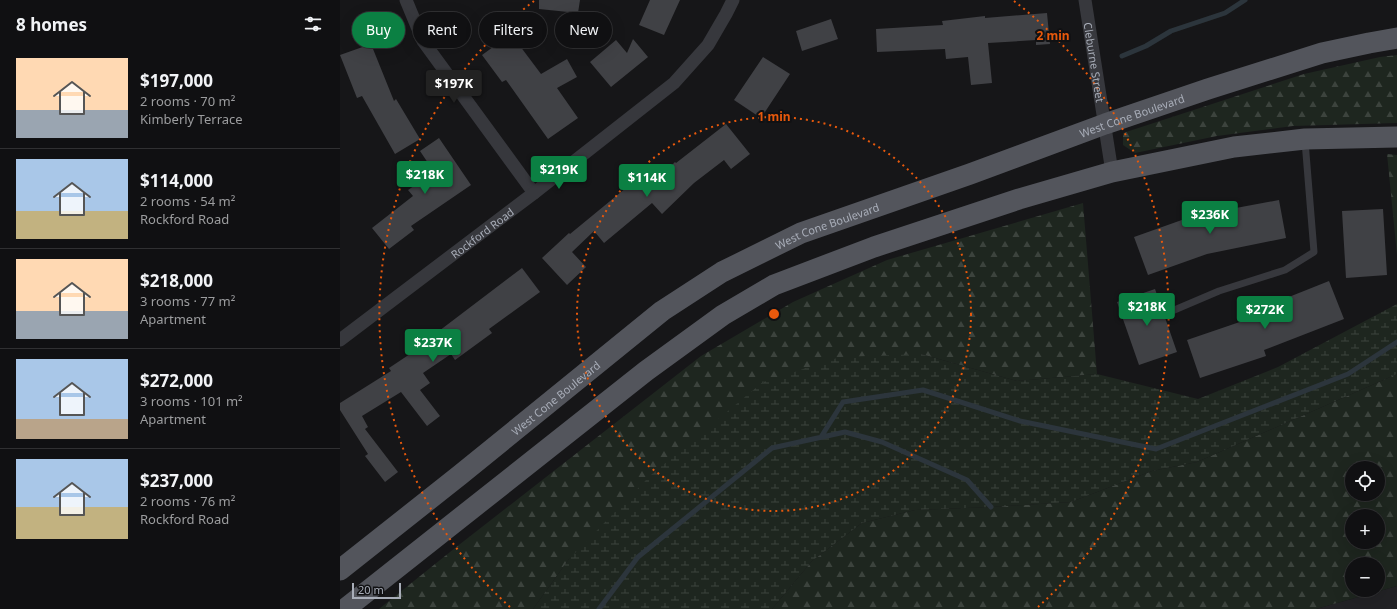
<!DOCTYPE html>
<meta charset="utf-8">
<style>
body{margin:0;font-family:"Noto Sans",sans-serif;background:#1e1e20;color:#f1f3f6;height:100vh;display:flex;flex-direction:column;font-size:15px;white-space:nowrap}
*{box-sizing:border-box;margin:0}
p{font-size:13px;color:#9c9d9f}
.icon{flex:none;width:22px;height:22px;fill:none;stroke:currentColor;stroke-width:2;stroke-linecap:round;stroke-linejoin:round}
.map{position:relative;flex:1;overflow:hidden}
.side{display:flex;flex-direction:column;background:#101012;width:340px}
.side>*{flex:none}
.hud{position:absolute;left:12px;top:12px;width:380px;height:36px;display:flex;gap:8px}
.fabs{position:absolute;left:1005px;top:461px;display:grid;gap:8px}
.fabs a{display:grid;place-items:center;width:40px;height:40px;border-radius:50%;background:#101012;box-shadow:0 4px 16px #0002,0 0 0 1px #303032;font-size:20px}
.scale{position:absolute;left:12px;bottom:10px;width:49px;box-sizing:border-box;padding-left:4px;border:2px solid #a8adb8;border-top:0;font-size:11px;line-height:14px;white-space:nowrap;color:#a8adb8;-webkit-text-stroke:3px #111113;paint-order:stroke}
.price{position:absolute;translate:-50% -34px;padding:0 9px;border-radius:4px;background:#0b8043;color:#fff;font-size:13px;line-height:26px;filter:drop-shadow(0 1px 2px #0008)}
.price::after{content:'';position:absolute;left:50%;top:24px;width:12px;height:9px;margin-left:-6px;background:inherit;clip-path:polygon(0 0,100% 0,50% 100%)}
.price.selected{background:#222;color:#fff}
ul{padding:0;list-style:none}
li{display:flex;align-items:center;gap:12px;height:100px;padding:0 16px}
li+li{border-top:1px solid #303032}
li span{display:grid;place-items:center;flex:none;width:112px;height:80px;border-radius:0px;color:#555}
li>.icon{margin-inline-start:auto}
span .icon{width:48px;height:48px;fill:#fffc;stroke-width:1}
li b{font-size:17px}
h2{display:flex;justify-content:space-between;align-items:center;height:48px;padding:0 16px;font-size:17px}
.pill{padding:0 14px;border-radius:18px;background:#101012;box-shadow:0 4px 16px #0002,0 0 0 1px #303032;font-size:14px;line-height:36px}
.pill.selected{background:#0b8043;color:#fff}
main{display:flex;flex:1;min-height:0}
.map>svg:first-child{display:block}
.built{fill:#222225}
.forest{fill:url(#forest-firs);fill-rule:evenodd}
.wetland{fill:url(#wetland-marsh)}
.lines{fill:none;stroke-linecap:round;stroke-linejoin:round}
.stream{stroke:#2c353c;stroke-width:5}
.building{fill:#404145}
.lane{stroke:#37383d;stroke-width:7}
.street{stroke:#37383d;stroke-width:13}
.primary{stroke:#53555c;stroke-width:21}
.ring{fill:none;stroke:#e8590c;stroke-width:2;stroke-dasharray:2 4}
.labels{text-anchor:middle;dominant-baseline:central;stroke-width:4;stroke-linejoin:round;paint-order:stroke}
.street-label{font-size:11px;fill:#a8adb8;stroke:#111113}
.centre{fill:#e8590c;stroke:#111113;stroke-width:2}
.ring-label{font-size:12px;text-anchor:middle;font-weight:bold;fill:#e8590c;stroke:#111113;stroke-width:4;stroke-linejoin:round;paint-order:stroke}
</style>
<main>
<section class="side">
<h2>8 homes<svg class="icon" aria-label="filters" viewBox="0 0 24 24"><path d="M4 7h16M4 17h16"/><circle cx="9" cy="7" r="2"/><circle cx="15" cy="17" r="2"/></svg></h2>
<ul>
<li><span style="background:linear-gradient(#ffd9b3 65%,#9aa5b1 0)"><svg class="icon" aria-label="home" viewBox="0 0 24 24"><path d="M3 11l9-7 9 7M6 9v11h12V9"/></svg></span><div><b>$197,000</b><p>2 rooms · 70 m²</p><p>Kimberly Terrace</p></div></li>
<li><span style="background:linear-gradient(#a9c7e8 65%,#c2b280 0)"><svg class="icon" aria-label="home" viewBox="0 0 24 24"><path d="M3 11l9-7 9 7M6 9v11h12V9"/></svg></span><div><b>$114,000</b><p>2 rooms · 54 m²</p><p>Rockford Road</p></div></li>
<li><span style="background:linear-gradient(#ffd9b3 65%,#9aa5b1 0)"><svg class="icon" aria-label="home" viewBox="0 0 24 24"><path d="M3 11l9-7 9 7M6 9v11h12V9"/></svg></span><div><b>$218,000</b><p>3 rooms · 77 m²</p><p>Apartment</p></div></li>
<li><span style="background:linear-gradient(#a9c7e8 75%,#b9a48a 0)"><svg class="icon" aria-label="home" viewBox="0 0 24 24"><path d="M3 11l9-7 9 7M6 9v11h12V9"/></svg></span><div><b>$272,000</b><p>3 rooms · 101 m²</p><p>Apartment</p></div></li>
<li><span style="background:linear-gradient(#a9c7e8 60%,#c2b280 0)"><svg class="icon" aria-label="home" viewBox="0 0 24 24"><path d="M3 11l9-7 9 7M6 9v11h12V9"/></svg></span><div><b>$237,000</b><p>2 rooms · 76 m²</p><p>Rockford Road</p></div></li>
</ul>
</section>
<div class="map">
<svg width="1057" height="609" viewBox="0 0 1057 609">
<defs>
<pattern id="forest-firs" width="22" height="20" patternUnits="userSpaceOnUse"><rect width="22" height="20" fill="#1e261f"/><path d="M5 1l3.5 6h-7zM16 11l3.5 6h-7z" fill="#3c433d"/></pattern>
<pattern id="wetland-marsh" width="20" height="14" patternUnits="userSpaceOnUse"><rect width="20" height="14" fill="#1e261f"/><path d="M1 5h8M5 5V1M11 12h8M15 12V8" fill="none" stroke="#3c433d"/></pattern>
</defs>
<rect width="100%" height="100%" fill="#161618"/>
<path class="built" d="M 1057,586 L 1057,609 L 976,609 Z"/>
<path class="forest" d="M 1057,55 L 1057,123 L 953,126 L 877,136 L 795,153 L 783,145 L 783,133 L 964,74 L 1040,57 Z
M 1047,154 L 1057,155 L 1057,255 Z
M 743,203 L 757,374 L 677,381 L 581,354 L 229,559 L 193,609 L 39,609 L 115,548 L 361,356 L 453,302 L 547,260 Z
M 1057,374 L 1057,586 L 976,609 L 432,609 L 472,561 L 522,523 L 575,510 L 651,507 L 731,502 L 812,471 L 857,462 ZM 1012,468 L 1038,468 L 1038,494 L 1012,494 ZM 1012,516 L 1038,516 L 1038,542 L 1012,542 ZM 1012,564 L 1038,564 L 1038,590 L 1012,590 Z"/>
<path class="wetland" d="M 1057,304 L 1057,374 L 857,462 L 812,471 L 731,502 L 651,507 L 575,510 L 522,523 L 472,561 L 432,609 L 193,609 L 229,559 L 312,474 L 423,382 L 500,357 L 581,354 L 677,381 L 757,374 L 858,399 L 938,367 Z"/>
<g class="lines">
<path class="stream" d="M 782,56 L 806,46 L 831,31 L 885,13 L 905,0
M 481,437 L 503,402 L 583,390 L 680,421 L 816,449 L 1008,374 L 1057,342
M 259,609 L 298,557 L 432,448 L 505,432 L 542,442 L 627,480 L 651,507"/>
</g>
<path class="building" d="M 199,0 L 240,0 L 238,13 L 199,9 Z
M 310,0 L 340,0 L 324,35 L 299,25 Z
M 707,13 L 710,44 L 696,45 L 696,40 L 648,43 L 652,83 L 631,85 L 628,57 L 606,59 L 605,49 L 537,52 L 536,29 L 603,25 L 602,21 L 645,16 L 645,18 Z
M 491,19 L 498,39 L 462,51 L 456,31 Z
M 171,34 L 201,74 L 227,59 L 237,77 L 217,88 L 238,118 L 208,139 L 166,80 L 162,82 L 142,55 Z
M 293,39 L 308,57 L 271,87 L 250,62 L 276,40 L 287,53 Z
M 31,44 L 54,101 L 56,99 L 80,139 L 55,154 L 22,96 L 17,98 L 0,55 Z
M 423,57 L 450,74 L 421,118 L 394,100 Z
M 386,124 L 410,154 L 391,169 L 384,160 L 354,183 L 322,214 L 312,203 L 264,243 L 254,231 L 232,252 L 246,267 L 227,285 L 202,258 L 229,233 L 230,234 L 292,183 L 291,182 L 307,166 L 319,178 L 335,162 L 336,163 Z
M 99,138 L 131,185 L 71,226 L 74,230 L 49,249 L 32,228 L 73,196 L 68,190 L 94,172 L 80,151 Z
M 939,200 L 946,238 L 867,254 L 808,275 L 794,237 L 853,216 Z
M 1043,209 L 1047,275 L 1006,278 L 1002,211 Z
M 182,268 L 200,292 L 149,329 L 152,333 L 115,360 L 111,354 L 83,373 L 90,383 L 80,390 L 100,416 L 87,426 L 61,392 L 22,416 L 28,427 L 25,429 L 58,472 L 45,482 L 25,456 L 28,454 L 0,410 L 0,403 L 51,371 L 49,368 L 97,336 L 95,334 Z
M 989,281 L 1004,319 L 924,350 L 926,356 L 860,378 L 847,340 L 929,312 L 926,306 Z
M 815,289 L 837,352 L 799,365 L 777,302 Z"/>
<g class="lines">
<path class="lane" d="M 832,311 L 879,291 L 945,270 L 974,252 L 965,141"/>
<g class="street">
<path d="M 66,0 L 83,41 L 194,193"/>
<path id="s1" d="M 745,0 L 772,172"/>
<path id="s2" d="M 0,340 L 194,193 L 334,83 L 368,45 L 386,14 L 393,0"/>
</g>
<g class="primary">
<path id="s3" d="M 0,570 L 120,475 L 322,311 L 382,272 L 461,233 L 630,174 L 765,124 L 868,89 L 982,53 L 1029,43 L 1057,38"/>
<path d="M 5,609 L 306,371 L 383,315 L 434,285 L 534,247 L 679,199 L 772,172 L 894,147 L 965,139 L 1057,137"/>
</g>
</g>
<g class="ring">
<circle cx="434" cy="314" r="197"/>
<path d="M170 607A394 394 0 0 1 194 1M674 1A394 394 0 0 1 698 607"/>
</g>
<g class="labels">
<g class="street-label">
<text stroke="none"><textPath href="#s1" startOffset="63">Cleburne Street</textPath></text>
<text stroke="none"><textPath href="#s3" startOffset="924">West Cone Boulevard</textPath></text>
<text stroke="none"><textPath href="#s3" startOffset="600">West Cone Boulevard</textPath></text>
<text stroke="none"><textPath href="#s2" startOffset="178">Rockford Road</textPath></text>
<text stroke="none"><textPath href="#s3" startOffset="276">West Cone Boulevard</textPath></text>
</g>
</g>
<circle cx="434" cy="314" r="6" class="centre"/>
<g class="ring-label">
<text x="713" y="40">2 min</text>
<text x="434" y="121">1 min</text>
</g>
</svg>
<div class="fabs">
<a><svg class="icon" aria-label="locate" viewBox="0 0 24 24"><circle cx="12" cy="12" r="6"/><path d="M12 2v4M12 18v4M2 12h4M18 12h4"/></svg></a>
<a>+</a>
<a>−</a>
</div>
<div class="scale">20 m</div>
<b class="price selected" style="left:114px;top:104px">$197K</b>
<b class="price" style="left:219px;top:190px">$219K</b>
<b class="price" style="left:85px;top:195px">$218K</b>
<b class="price" style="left:307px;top:198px">$114K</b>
<b class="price" style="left:870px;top:235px">$236K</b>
<b class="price" style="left:807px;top:327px">$218K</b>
<b class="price" style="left:925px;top:330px">$272K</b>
<b class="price" style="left:93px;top:363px">$237K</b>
<div class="hud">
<a class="pill selected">Buy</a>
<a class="pill">Rent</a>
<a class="pill">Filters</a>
<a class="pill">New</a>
</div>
</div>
</main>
